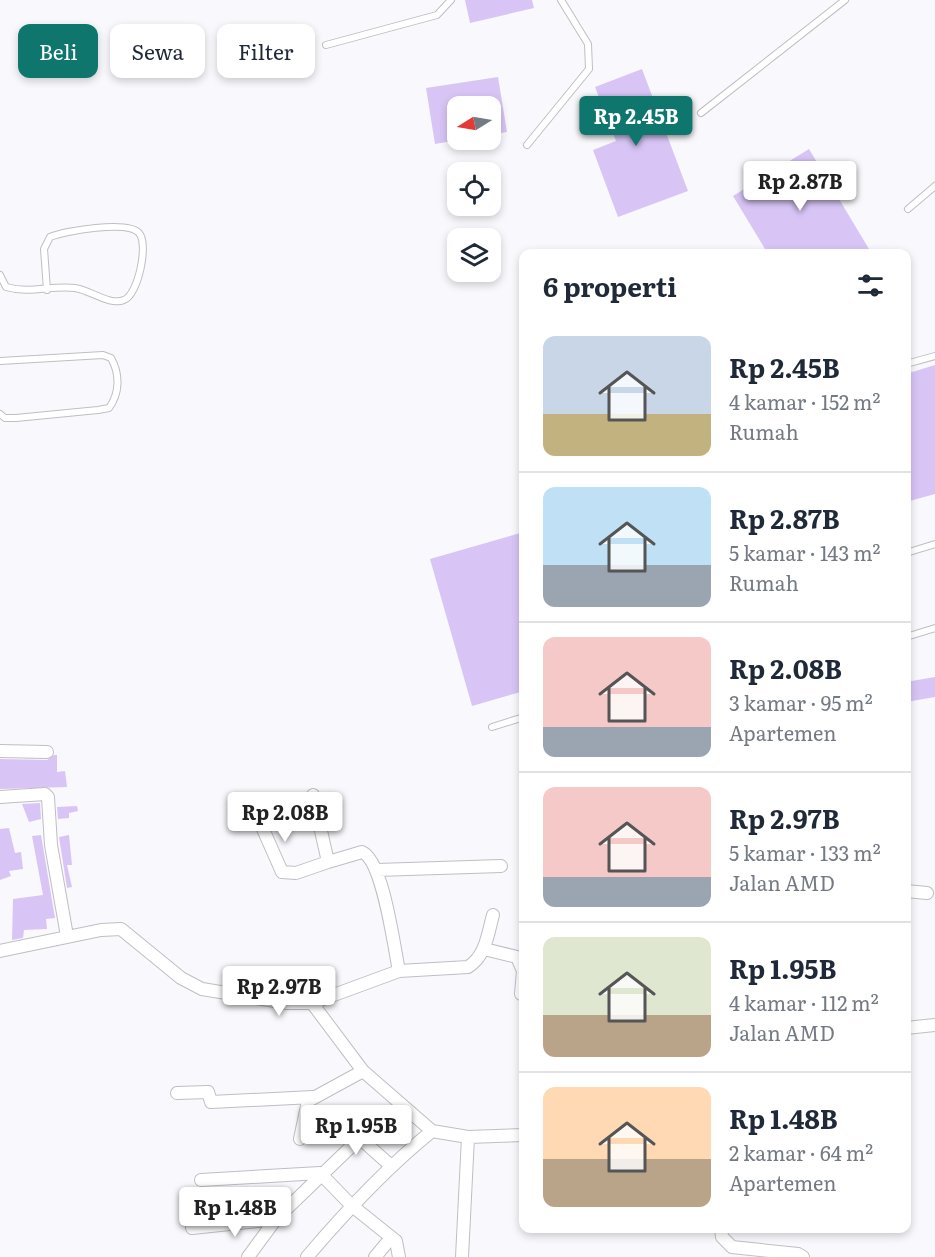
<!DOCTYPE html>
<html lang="id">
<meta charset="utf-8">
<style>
body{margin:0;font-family:Literata,serif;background:#f2f2f3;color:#1f2937;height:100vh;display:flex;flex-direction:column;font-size:22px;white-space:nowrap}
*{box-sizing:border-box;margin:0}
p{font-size:20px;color:#747a83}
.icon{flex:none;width:33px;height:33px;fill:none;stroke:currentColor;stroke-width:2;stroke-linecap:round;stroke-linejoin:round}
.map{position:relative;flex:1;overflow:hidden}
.details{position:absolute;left:519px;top:249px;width:392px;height:984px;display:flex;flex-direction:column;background:#fff;border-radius:12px;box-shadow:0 3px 9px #0003}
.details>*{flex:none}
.top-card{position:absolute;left:18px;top:24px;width:411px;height:54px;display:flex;gap:12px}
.needle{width:39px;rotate:259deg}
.tools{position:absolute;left:447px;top:96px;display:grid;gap:12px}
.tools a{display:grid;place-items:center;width:54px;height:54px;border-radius:12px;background:#fff;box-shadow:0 3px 9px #0003;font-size:30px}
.price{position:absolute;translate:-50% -51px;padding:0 14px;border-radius:6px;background:#fff;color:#222;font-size:20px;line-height:39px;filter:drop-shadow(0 2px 3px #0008)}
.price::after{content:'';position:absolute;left:50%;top:36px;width:18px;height:14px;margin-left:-9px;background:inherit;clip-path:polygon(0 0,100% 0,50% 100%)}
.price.on{background:#0f766e;color:#fff}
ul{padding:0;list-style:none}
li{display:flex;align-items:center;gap:18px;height:150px;padding:0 24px}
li+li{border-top:2px solid #e0e1e3}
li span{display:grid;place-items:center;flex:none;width:168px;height:120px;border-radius:12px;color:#555}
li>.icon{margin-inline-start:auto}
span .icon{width:72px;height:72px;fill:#fffc;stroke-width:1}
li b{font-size:26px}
h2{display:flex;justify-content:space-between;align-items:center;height:72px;padding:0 24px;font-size:26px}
.pill{padding:0 21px;border-radius:12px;background:#fff;box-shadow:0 3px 9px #0003;font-size:21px;line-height:54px}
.pill.on{background:#0f766e;color:#fff}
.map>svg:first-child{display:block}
.building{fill:#d8c5f6}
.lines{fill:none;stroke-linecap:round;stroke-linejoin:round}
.service-casing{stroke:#c0bec2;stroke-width:8}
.minor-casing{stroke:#c0bec2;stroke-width:14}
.service{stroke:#fff;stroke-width:6}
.minor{stroke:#fff;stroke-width:12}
</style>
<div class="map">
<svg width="935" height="1257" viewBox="0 0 935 1257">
<rect width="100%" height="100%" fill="#f9f8fc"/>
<path class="building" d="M 465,0 L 532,0 L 534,8 L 470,23 Z
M 642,69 L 688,191 L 618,217 L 593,150 L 616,141 L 595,87 Z
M 498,77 L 507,132 L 490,135 L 490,106 L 458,106 L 458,140 L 435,144 L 426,88 Z
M 809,149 L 872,254 L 768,254 L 733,196 Z
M 935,365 L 935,494 L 906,502 L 906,374 Z
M 524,532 L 524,691 L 472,706 L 430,559 Z
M 935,677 L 935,697 L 906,702 L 906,682 Z
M 54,755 L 57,755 L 57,772 L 65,771 L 67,787 L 0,789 L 0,759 L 47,760 Z
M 40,803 L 41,819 L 29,822 L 22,804 Z
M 77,806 L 78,811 L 69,813 L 69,818 L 58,819 L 57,807 Z
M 9,828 L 15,853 L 21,852 L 23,869 L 9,871 L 11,876 L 0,880 L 0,829 Z
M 41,835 L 55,918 L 46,919 L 47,929 L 24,930 L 23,938 L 12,940 L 13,899 L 43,895 L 32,836 Z
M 69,835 L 72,865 L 67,865 L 72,887 L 67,888 L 59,837 Z"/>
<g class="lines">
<defs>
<path id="service" d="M 326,45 L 437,15 L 451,0
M 701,113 L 845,0
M 527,145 L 589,69 L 588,44 L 561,0
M 908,209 L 935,186
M 0,275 L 6,287 C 30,294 52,285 75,288 C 90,290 110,306 124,300 C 138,295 149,244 139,233 C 128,220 64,231 50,237 L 44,249 L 47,290
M 0,361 L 103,355 L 111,358 C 120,374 120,393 109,408 L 98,410 L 16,418 L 5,418 L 0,414
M 906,364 L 935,356
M 906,553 L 935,544
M 906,637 L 935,628
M 492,727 L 524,717"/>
<path id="minor" d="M 0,751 L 47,752
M 313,795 L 328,862 L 362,852 C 383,860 394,947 399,971
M 0,797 L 45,794 L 48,797 L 51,845 L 67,936
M 251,802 L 282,872 L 296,873 L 328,862
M 377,870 L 501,866
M 906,891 L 927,893
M 484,949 L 517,957 L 523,971 L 521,994
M 0,951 L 101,930 L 121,929 L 181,978 L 202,989 L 287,1003 L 312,1003 L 363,1071 L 432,1131 L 468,1137 L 524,1135
M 312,1003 L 399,971 L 468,967 C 486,956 488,933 493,915
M 906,1028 L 935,1025
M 177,1093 L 208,1092 L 211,1102 L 313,1097
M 343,1123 L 390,1165
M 300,1139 L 308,1101 L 363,1071
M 201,1180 L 320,1173 L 351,1205 L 396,1241 L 399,1257
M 192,1228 L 276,1219
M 721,1228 L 722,1237 L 732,1247 L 798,1254 L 803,1257
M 248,1257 L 276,1219 L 359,1139
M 307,1257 C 346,1211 385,1169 432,1131
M 375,1257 L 390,1239
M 462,1257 L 468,1137"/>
</defs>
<use href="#service" class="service-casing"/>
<use href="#minor" class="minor-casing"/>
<use href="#service" class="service"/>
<use href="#minor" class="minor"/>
</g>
</svg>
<div class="tools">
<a><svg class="needle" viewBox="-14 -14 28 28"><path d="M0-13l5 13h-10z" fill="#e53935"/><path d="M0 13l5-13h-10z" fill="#747a83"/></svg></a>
<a><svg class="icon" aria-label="locate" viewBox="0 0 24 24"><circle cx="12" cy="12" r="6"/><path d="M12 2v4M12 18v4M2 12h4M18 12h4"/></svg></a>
<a><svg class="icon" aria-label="layers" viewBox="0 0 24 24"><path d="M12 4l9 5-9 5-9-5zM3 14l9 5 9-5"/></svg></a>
</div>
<b class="price on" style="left:636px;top:147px">Rp 2.45B</b>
<b class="price" style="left:800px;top:212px">Rp 2.87B</b>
<b class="price" style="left:285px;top:843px">Rp 2.08B</b>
<b class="price" style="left:279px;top:1017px">Rp 2.97B</b>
<b class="price" style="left:356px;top:1156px">Rp 1.95B</b>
<b class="price" style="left:235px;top:1238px">Rp 1.48B</b>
<div class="top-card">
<a class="pill on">Beli</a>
<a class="pill">Sewa</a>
<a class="pill">Filter</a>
</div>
<section class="details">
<h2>6 properti<svg class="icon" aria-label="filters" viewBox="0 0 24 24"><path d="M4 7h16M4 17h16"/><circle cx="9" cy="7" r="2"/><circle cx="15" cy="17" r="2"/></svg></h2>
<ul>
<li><span style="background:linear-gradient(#c9d6e8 65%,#c2b280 0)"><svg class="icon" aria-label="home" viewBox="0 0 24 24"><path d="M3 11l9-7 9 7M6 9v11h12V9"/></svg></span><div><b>Rp 2.45B</b><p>4 kamar · 152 m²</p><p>Rumah</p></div></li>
<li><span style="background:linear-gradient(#bfe0f5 65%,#9aa5b1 0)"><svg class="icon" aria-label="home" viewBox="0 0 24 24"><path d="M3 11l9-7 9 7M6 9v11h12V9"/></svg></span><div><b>Rp 2.87B</b><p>5 kamar · 143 m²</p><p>Rumah</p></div></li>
<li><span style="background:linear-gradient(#f6c9c9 75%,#9aa5b1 0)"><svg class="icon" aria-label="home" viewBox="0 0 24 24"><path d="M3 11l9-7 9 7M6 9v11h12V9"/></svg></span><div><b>Rp 2.08B</b><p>3 kamar · 95 m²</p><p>Apartemen</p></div></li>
<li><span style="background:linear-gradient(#f6c9c9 75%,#9aa5b1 0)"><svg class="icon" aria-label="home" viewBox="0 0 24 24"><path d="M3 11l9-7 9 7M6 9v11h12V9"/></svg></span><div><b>Rp 2.97B</b><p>5 kamar · 133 m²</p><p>Jalan AMD</p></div></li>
<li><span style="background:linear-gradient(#dfe7d0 65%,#b9a48a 0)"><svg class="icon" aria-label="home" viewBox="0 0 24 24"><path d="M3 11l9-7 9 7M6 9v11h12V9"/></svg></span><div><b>Rp 1.95B</b><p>4 kamar · 112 m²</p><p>Jalan AMD</p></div></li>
<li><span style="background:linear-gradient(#ffd9b3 60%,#b9a48a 0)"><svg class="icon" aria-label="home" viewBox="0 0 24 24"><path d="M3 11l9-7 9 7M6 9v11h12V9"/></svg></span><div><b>Rp 1.48B</b><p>2 kamar · 64 m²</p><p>Apartemen</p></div></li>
</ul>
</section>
</div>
